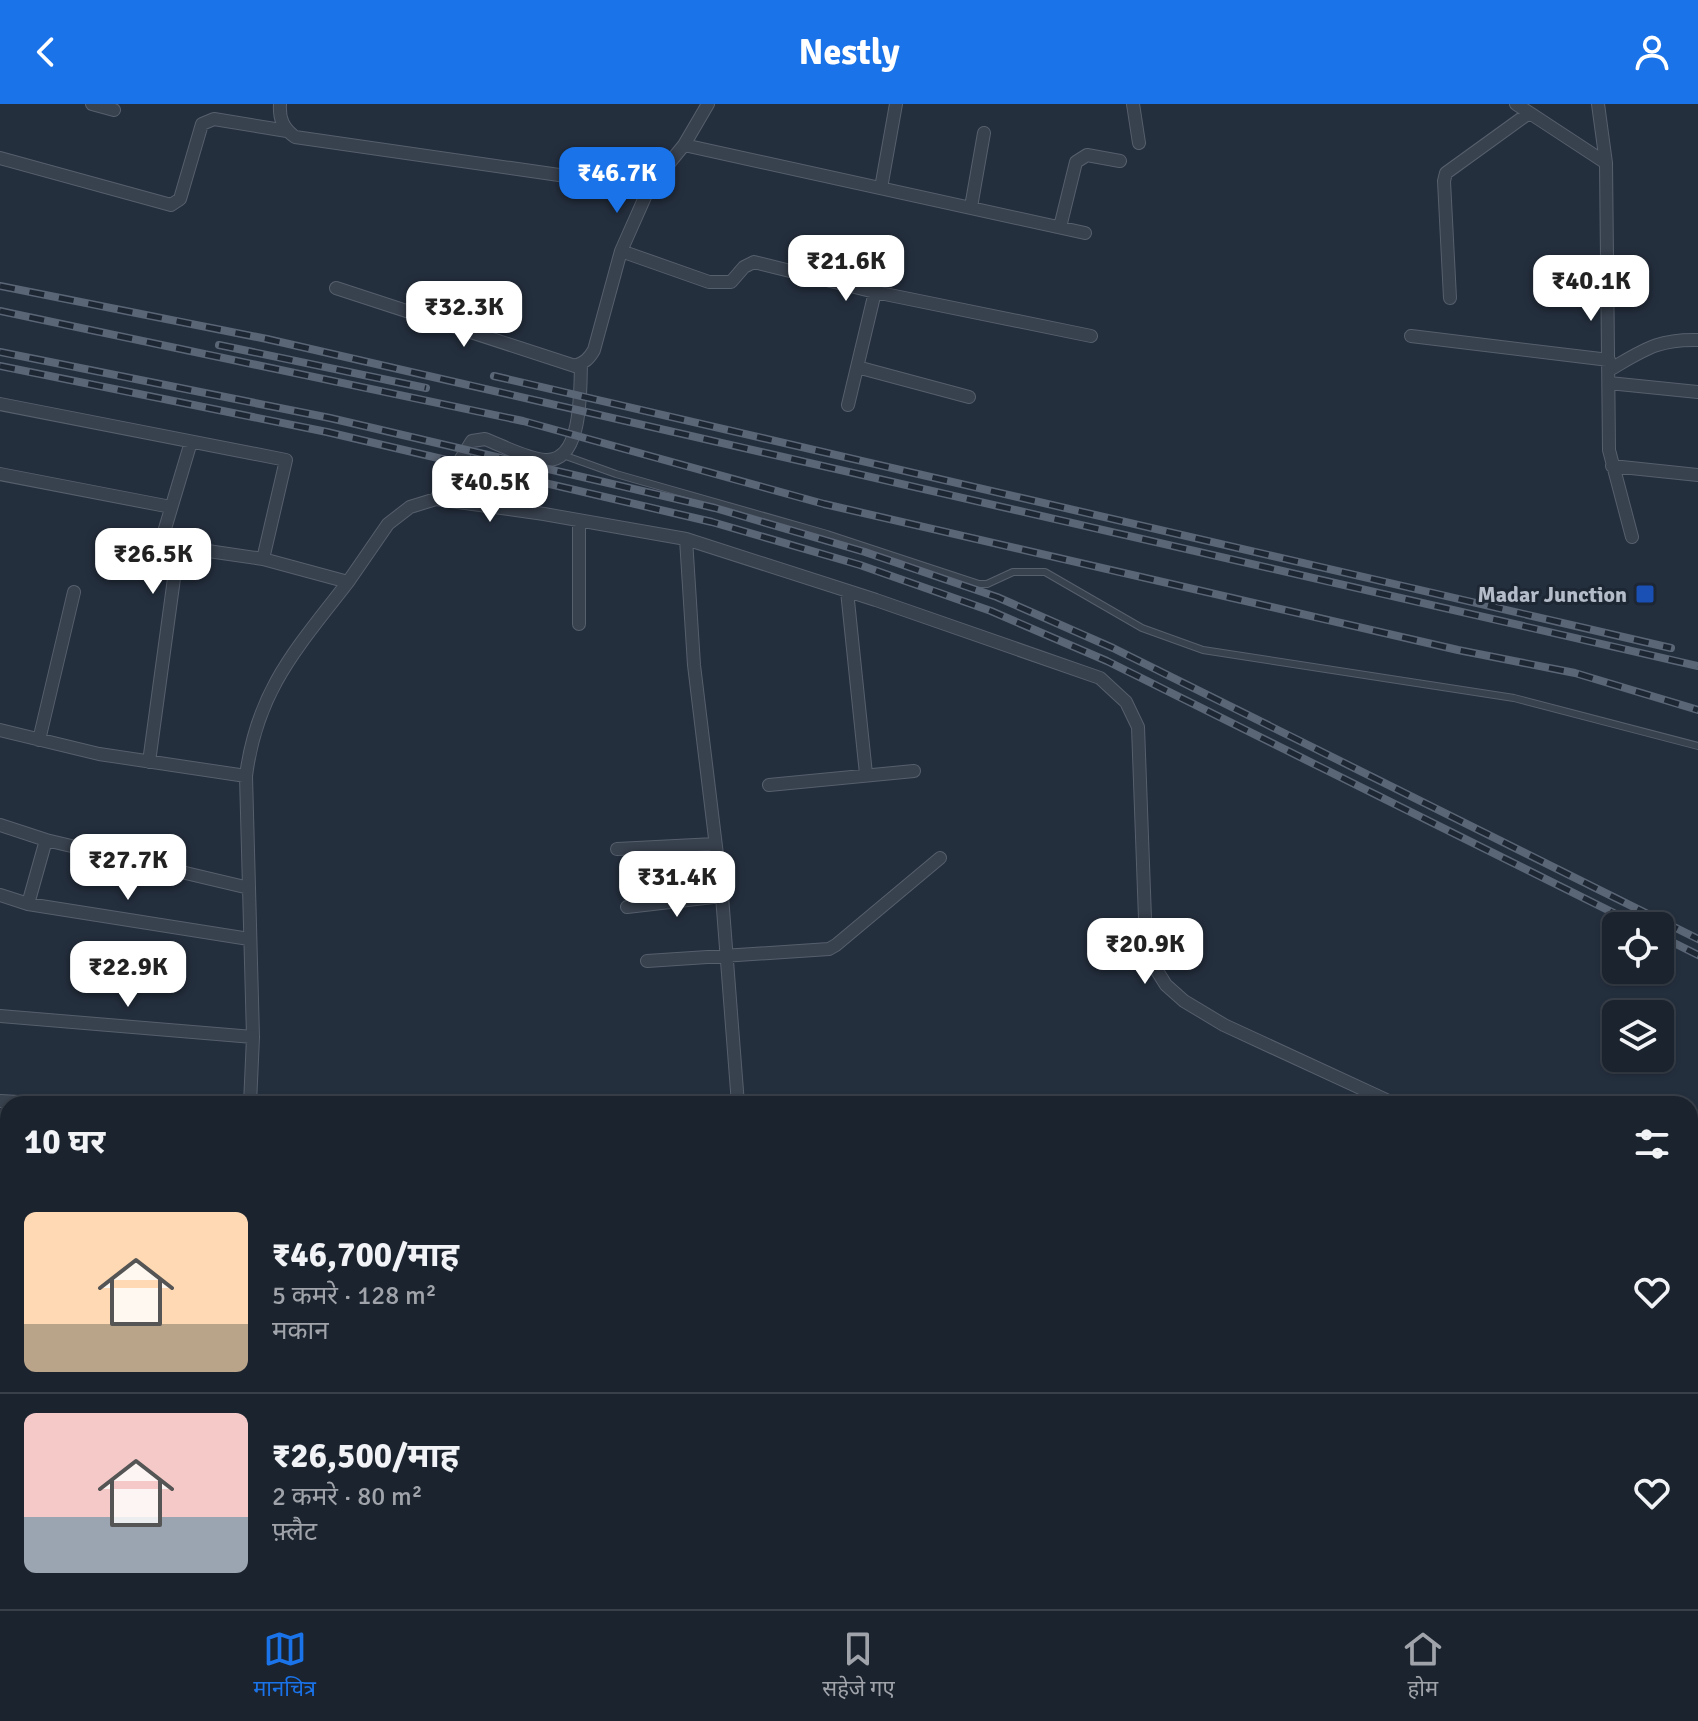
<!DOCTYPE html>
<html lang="hi">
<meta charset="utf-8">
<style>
body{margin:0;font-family:Signika,"Noto Sans Devanagari",sans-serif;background:#242b36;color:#f1f3f6;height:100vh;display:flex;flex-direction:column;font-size:30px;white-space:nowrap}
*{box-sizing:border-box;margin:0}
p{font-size:26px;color:#a0a4aa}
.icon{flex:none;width:44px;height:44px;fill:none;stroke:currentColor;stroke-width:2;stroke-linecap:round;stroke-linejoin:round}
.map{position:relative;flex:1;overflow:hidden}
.sheet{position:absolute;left:0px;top:992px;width:1698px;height:514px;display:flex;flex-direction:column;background:#1b232e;border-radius:24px 24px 0 0;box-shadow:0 2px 6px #0004,0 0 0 2px #39404a}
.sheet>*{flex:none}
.controls{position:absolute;left:1602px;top:808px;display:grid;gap:16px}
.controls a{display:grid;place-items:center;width:72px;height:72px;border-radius:12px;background:#1b232e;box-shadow:0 2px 6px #0004,0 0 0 2px #39404a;font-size:40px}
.price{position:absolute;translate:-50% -68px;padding:0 18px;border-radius:16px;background:#fff;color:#222;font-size:26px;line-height:52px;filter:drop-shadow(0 2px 4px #0008)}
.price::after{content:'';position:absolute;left:50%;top:48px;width:24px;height:18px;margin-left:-12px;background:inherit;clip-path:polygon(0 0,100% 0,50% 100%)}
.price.selected{background:#1a73e8;color:#fff}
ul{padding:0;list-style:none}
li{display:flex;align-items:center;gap:24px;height:200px;padding:0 24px}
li+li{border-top:2px solid #39404a}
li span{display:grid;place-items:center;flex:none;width:224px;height:160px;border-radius:12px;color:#555}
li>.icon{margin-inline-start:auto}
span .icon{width:96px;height:96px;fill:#fffc;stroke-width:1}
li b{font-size:34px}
h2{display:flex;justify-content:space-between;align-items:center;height:96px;padding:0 24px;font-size:34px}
header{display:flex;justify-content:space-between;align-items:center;height:104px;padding:0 24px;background:#1a73e8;color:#fff;font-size:36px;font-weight:700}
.tab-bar{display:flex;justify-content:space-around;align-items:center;height:112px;border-top:2px solid #39404a;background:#1b232e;font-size:22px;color:#a0a4aa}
.tab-bar a{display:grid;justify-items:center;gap:4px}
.tab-bar .selected{color:#1a73e8}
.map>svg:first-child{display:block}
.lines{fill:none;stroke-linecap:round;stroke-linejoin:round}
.lane-casing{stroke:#565f6c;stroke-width:8}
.street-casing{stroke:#565f6c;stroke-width:14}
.lane{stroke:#38414e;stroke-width:6}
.street{stroke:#38414e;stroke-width:12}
.rail-casing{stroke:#5a6575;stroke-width:8}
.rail{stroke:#1d2633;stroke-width:5;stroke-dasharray:15;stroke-linecap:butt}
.transit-dot{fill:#1a4fb4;stroke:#1d2633;stroke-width:3}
.labels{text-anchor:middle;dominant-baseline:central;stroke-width:6;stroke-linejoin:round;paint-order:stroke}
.poi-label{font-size:22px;font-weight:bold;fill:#b4bcc9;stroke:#1d2633;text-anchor:end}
</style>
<header><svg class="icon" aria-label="back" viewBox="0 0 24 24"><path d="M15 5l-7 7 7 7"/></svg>Nestly<svg class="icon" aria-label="person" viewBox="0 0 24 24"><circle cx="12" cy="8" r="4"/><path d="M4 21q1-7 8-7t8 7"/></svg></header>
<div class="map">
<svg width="1698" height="1505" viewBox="0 0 1698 1505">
<rect width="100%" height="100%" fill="#242f3e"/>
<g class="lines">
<defs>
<path id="lane" d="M 563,351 L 616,370 L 827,430 L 979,480 L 987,480 L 1013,468 L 1045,468 L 1142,524 L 1203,546 L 1514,594 L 1698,642"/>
<path id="street" d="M 92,0 L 114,6
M 280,0 C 279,15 283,24 295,33 L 649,84
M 1133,0 L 1139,39
M 1516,0 L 1606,59
M 1598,0 L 1606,59 L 1609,346 L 1632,433
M 684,41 L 1085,129
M 0,54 L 171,101 L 180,95 L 202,20 L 214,15 L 287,27
M 881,84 L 896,0
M 971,103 L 984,29
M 1060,123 L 1076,58 L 1087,51 L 1120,57
M 621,147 L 709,178 L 731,178 L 744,163 L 754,158 L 875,188 L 1091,232
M 336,184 L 575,262 C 584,259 589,255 594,246 L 621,147 L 649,84 L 684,41 L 708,0
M 1450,194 L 1444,77 L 1446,69 L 1529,9
M 1411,232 L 1609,256
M 857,263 L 969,293
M 1609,266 C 1644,246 1657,235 1698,236
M 1609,279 L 1698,288
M 0,300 L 286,356 L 263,455 L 348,478 L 388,420 L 410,403 L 436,395 L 544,410 L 686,435 L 876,496 L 1100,574 L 1126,598 L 1138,623 L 1146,842 L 1154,862 L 1166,881 L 1184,897 L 1224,921 L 1395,1000
M 848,301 L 875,188
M 1612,362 L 1698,371
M 0,370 L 171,403
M 436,395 L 472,337 L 485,335 C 503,342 525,354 545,356 C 583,359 580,286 581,260
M 579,417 L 579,520
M 686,435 L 694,561 L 722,792 L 738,1000
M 167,441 L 263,455
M 847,487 L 866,670
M 0,626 L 99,650 L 246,672
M 39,636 L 74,488
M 149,658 L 175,467 L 164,428 L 191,338
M 769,681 L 914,667
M 0,721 L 46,736 L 28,800
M 46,736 L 249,784
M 617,745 L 715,740
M 0,791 L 28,800 L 249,835
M 627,803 L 722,792
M 647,857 L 829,845 L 836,841 L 940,754
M 0,912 L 253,933
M 0,997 L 56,1000
M 250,1000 L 253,933 L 246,672 C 257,586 297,544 348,478
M 1690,1236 L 1698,1237
M 1690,1406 L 1698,1406
M 0,1462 L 8,1463
M 1690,1472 L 1698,1473
M 280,1498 L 299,1502
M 1642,1498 L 1645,1505
M 75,1505 L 76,1498
M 1215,1505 L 1215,1498
M 1572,1505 L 1573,1498"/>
</defs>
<use href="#lane" class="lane-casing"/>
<use href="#street" class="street-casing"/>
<use href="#lane" class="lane"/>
<use href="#street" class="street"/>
<defs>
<path id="rail" d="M 0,182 L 267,235 L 1698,562
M 0,207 L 523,317 L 824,400 L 1458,546 L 1575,569 L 1698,606
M 219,241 L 426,284
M 0,248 L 330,314 L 715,404 L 865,448 L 997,493 L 1113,544 L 1698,835
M 0,262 L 327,328 L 712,418 L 860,461 L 991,507 L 1107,557 L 1640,822
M 494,272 L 1671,544
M 1660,832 L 1698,851"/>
</defs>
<use href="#rail" class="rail-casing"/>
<use href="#rail" class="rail"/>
</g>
<rect class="transit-dot" x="1635" y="480" width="20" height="20" rx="4"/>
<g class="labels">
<g class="poi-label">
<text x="1627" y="490">Madar Junction</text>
</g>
</g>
</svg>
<div class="controls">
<a><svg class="icon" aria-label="locate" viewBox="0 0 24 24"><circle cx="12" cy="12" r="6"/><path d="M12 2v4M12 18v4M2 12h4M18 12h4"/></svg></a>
<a><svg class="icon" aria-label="layers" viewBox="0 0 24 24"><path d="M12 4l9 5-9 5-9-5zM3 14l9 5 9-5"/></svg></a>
</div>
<b class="price selected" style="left:617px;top:111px">₹46.7K</b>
<b class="price" style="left:846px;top:199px">₹21.6K</b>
<b class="price" style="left:1591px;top:219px">₹40.1K</b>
<b class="price" style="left:464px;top:245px">₹32.3K</b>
<b class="price" style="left:490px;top:420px">₹40.5K</b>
<b class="price" style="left:153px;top:492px">₹26.5K</b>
<b class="price" style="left:128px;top:798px">₹27.7K</b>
<b class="price" style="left:677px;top:815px">₹31.4K</b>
<b class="price" style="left:1145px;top:882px">₹20.9K</b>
<b class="price" style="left:128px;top:905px">₹22.9K</b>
<section class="sheet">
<h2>10 घर<svg class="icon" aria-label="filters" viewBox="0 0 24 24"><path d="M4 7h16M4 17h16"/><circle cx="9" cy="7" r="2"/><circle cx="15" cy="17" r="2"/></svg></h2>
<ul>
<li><span style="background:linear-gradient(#ffd9b3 70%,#b9a48a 0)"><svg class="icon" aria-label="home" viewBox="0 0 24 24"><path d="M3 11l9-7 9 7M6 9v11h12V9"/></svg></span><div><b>₹46,700/माह</b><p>5 कमरे · 128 m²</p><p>मकान</p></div><svg class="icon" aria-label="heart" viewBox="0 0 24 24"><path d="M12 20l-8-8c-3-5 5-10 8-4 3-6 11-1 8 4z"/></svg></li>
<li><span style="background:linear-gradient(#f6c9c9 65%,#9aa5b1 0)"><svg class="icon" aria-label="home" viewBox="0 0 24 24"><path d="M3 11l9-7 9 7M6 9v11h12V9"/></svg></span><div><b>₹26,500/माह</b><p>2 कमरे · 80 m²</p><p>फ़्लैट</p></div><svg class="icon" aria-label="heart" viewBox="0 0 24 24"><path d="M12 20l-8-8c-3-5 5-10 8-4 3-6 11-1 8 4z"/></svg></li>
</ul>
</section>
</div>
<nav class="tab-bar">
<a class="selected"><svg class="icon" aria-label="map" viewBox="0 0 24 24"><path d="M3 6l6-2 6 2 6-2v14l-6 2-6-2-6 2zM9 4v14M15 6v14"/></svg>मानचित्र</a>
<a><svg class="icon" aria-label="saved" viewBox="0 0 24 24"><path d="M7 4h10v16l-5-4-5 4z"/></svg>सहेजे गए</a>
<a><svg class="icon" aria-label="home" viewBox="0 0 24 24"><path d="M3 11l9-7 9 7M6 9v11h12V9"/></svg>होम</a>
</nav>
